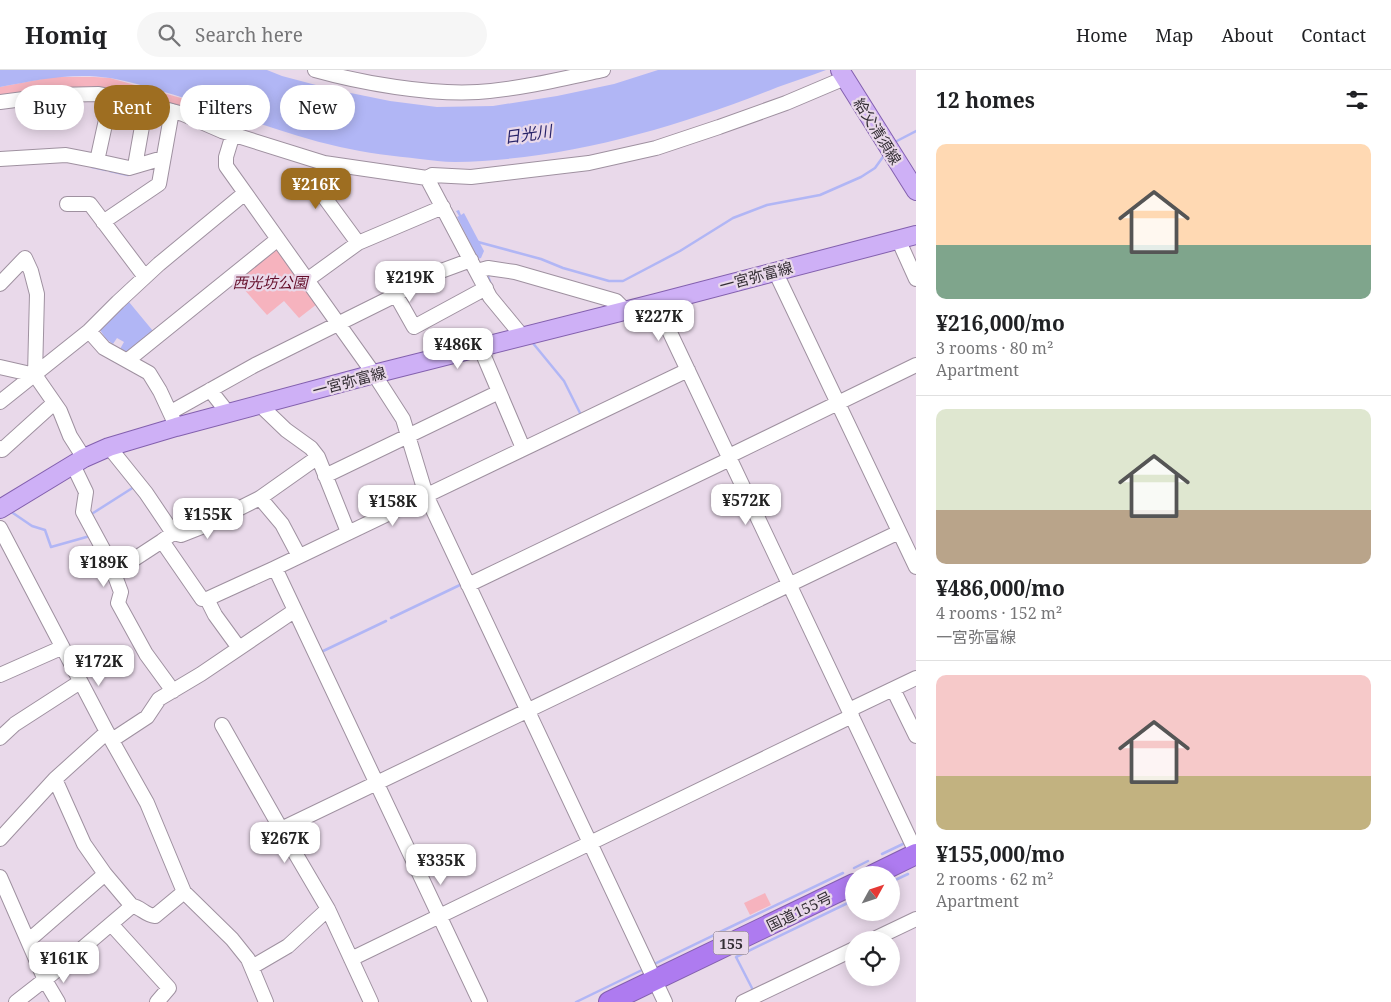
<!DOCTYPE html>
<meta charset="utf-8">
<style>
body{margin:0;font-family:"Noto Serif","Noto Sans JP",serif;background:#f6f6f6;color:#202124;height:100vh;display:flex;flex-direction:column;font-size:19px;white-space:nowrap}
*{box-sizing:border-box;margin:0}
p{font-size:16px;color:#757577}
.icon{flex:none;width:28px;height:28px;fill:none;stroke:currentColor;stroke-width:2;stroke-linecap:round;stroke-linejoin:round}
.map{position:relative;flex:1;overflow:hidden}
.panel{display:flex;flex-direction:column;background:#fff;width:475px}
.panel>*{flex:none}
.banner{position:absolute;left:15px;top:15px;width:475px;height:45px;display:flex;gap:10px}
.needle{width:32px;rotate:50deg}
.tools{position:absolute;left:845px;top:796px;display:grid;gap:10px}
.tools a{display:grid;place-items:center;width:55px;height:55px;border-radius:50%;background:#fff;box-shadow:0 2px 12px #0003;font-size:25px}
.price{position:absolute;translate:-50% -42px;padding:0 11px;border-radius:10px;background:#fff;color:#222;font-size:16px;line-height:32px;filter:drop-shadow(0 1px 2px #0008)}
.price::after{content:'';position:absolute;left:50%;top:30px;width:15px;height:11px;margin-left:-8px;background:inherit;clip-path:polygon(0 0,100% 0,50% 100%)}
.price.on{background:#9e6e21;color:#fff}
ul{padding:0;list-style:none}
li{display:grid;align-content:center;gap:10px;height:265px;padding:0 20px}
li+li{border-top:1px solid #e0e0e0}
li span{display:grid;place-items:center;height:155px;border-radius:10px;color:#555}
li>.icon{margin-inline-start:auto}
span .icon{width:90px;height:90px;fill:#fffc;stroke-width:1}
li b{font-size:21px}
h2{display:flex;justify-content:space-between;align-items:center;height:60px;padding:0 20px;font-size:21px}
.chip{padding:0 18px;border-radius:22px;background:#fff;box-shadow:0 2px 12px #0003;font-size:18px;line-height:45px}
.chip.on{background:#9e6e21;color:#fff}
header{display:flex;align-items:center;gap:30px;box-sizing:border-box;height:70px;padding:0 25px;background:#fff;border-bottom:1px solid #e0e0e0}
header strong{font-size:24px}
nav{display:flex;gap:28px;margin-inline-start:auto;font-size:18px}
.search{width:350px;height:45px;background:#f6f6f6;display:flex;align-items:center;gap:12px;box-sizing:border-box;padding:0 18px;border-radius:28px;color:#757577;font-size:19px}
main{display:flex;flex:1;min-height:0}
.map>svg:first-child{display:block}
.green{fill:#f6b3be}
.water{fill:#b1b6f5}
.lines{fill:none;stroke-linecap:round;stroke-linejoin:round}
.stream{stroke:#b1b6f5;stroke-width:2.5}
.minor-casing{stroke:#9f91a0;stroke-width:16}
.major-casing{stroke:#8360ae;stroke-width:20}
.highway-casing{stroke:#8360ae;stroke-width:22}
.minor{stroke:#fff;stroke-width:14}
.major{stroke:#ceb0f6;stroke-width:18}
.highway{stroke:#ae7bf0;stroke-width:20}
.labels{text-anchor:middle;dominant-baseline:central;stroke-width:4.5;stroke-linejoin:round;paint-order:stroke}
.shield{fill:#e9d9ea;stroke:#6a616b;stroke-width:1}
.shield-label{font-size:14px;font-weight:bold;fill:#332e34}
.street-label{font-size:15px;fill:#332e34;stroke:#e9d9ea}
.park-label{font-size:15px;font-style:italic;fill:#650f2b;stroke:#e9d9ea}
.water-label{font-size:16px;font-style:italic;fill:#282369;stroke:#e9d9ea}
</style>
<header>
<strong>Homiq</strong>
<div class="search"><svg class="icon" aria-label="search" viewBox="0 0 24 24"><circle cx="10" cy="10" r="6"/><path d="M15 15l6 6"/></svg>Search here</div>
<nav><a>Home</a><a>Map</a><a>About</a><a>Contact</a></nav>
</header>
<main>
<div class="map">
<svg width="916" height="932" viewBox="0 0 916 932">
<rect width="100%" height="100%" fill="#e9d9ea"/>
<path class="green" d="M 52,7 L 94,7 L 110,8 L 188,30 L 185,40 C 155,32 118,18 88,17 C 59,16 29,23 0,28 L 0,17 Z
M 273,179 L 278,179 L 317,234 L 299,248 L 284,231 L 267,245 L 235,209 Z
M 765,823 L 771,835 L 750,845 L 744,833 Z"/>
<path class="water" d="M 0,0 L 267,0 L 282,6 L 331,19 L 390,31 L 437,37 L 493,36 L 557,26 L 614,14 L 658,0 L 826,0 C 811,6 794,11 778,17 C 675,58 566,90 455,92 C 443,92 432,90 420,89 C 394,86 366,83 340,77 C 286,65 234,44 181,27 C 158,20 134,12 110,8 C 73,2 36,10 0,17 Z
M 459,140 L 461,145 L 464,143 L 484,181 L 481,188 L 478,189 L 457,147 L 459,146 L 456,141 Z
M 129,232 L 153,261 L 128,282 L 120,279 L 124,272 L 117,268 L 113,274 L 106,269 L 100,260 Z"/>
<g class="lines">
<path class="stream" d="M 893,73 L 916,61
M 92,97 L 106,100
M 110,101 L 128,105
M 478,172 L 541,189 L 563,198 L 609,211 L 623,211 L 680,181 L 733,148 L 767,135 L 820,125 L 861,107 L 875,98 L 885,84
M 488,206 L 490,212
M 532,272 L 564,311 L 581,345 L 579,346
M 10,441 L 32,456 L 45,460 L 51,477 L 90,466
M 90,445 L 134,417
M 391,548 L 462,514
M 319,583 L 386,551
M 882,784 L 905,773
M 854,798 L 868,791
M 891,812 L 908,804
M 720,862 L 843,803
M 652,895 L 716,864
M 754,922 L 736,887 L 854,830
M 576,932 L 644,899"/>
<defs>
<path id="minor" d="M 315,0 C 361,13 430,25 478,22 C 520,19 562,9 603,0
M 0,32 L 54,25 L 99,24 L 135,31 L 183,44 L 222,61 L 324,93 L 427,108 L 490,227 L 523,267
M 233,64 L 226,87 L 226,96 L 374,304 L 403,349 L 426,425 L 665,932
M 0,89 L 66,85 L 97,91 L 111,27
M 97,91 L 129,98 L 163,88
M 324,93 L 322,124 L 358,173
M 135,96 L 146,34
M 427,108 L 432,105 L 471,107 L 589,93 L 656,78 L 719,57 L 786,33 L 845,8
M 67,134 L 90,134 L 145,207
M 103,152 L 159,114 L 172,41
M 898,169 L 916,209
M 477,201 L 488,198 L 515,202 L 616,231 L 626,241
M 775,201 L 916,497
M 307,210 L 358,173 L 443,137
M 0,214 L 25,188 L 31,201 L 37,224 L 35,305 L 60,341 L 70,366 L 84,388
M 396,225 L 414,257 L 486,218
M 656,233 L 916,782
M 89,261 L 104,278 L 149,303 L 160,321 L 173,349
M 480,277 L 523,378
M 128,290 L 278,169
M 0,297 L 35,305
M 210,320 L 228,343
M 0,332 L 89,261 L 118,232 L 159,194 L 245,123
M 260,335 L 286,360 L 311,378 L 318,387 L 348,462
M 171,342 L 255,295 L 396,225 L 422,208 L 471,190
M 109,377 L 146,423 L 173,463
M 0,378 L 2,380 L 54,333
M 729,386 L 916,295
M 73,395 L 86,422 L 83,442 L 109,490 L 121,522 L 118,533 L 146,584 L 173,621
M 325,406 L 499,322
M 260,428 L 282,454 L 299,486
M 0,458 L 107,662 L 147,733 L 184,822 L 232,869 L 248,889 L 266,932
M 113,503 L 162,471
M 468,515 L 730,389
M 207,529 L 275,498
M 239,578 L 215,545 L 207,529 L 202,529 L 162,471 L 173,463 L 181,465 L 204,456 L 260,428 L 318,387
M 0,605 L 61,578
M 893,619 L 916,666
M 849,640 L 916,608
M 222,655 L 281,759
M 0,668 L 15,654 L 80,612
M 112,670 L 147,647 L 159,629 L 201,604 L 294,541
M 0,769 L 55,709
M 0,807 L 45,910 L 58,932
M 132,836 C 141,837 145,845 155,846 L 184,822
M 111,854 L 169,918 L 157,932
M 872,870 L 916,849
M 28,871 L 105,804
M 351,889 L 852,646
M 252,897 L 288,876 L 328,839
M 16,932 L 52,904 L 132,836 L 105,804 L 84,774 L 55,709 L 107,662
M 371,932 L 328,839 L 281,759 L 899,462
M 480,932 L 275,498 L 688,300
M 743,932 L 854,879"/>
<path id="major" d="M 840,0 L 916,121
M 0,439 L 84,388 L 109,377 L 176,357 L 374,304 L 656,233 L 916,165"/>
<path id="highway" d="M 873,805 L 916,784
M 609,932 L 854,814"/>
</defs>
<use href="#minor" class="minor-casing"/>
<use href="#major" class="major-casing"/>
<use href="#highway" class="highway-casing"/>
<use href="#minor" class="minor"/>
<use href="#major" class="major"/>
<use href="#highway" class="highway"/>
</g>
<g class="labels">
<rect class="shield" x="713.5" y="861.5" width="35" height="23" rx="4"/>
<g class="shield-label">
<text x="731" y="873">155</text>
</g>
<g class="street-label">
<text transform="translate(878 61) rotate(58)">給父清須線</text>
<text transform="translate(756 206) rotate(-15)">一宮弥富線</text>
<text transform="translate(349 311) rotate(-15)">一宮弥富線</text>
<text transform="translate(799 841) rotate(-26)">国道155号</text>
</g>
<g class="park-label">
<text x="270" y="212">西光坊公園</text>
</g>
<g class="water-label">
<text transform="translate(528 64) rotate(-8)">日光川</text>
</g>
</g>
</svg>
<div class="tools">
<a><svg class="needle" viewBox="-14 -14 28 28"><path d="M0-13l5 13h-10z" fill="#e53935"/><path d="M0 13l5-13h-10z" fill="#757577"/></svg></a>
<a><svg class="icon" aria-label="locate" viewBox="0 0 24 24"><circle cx="12" cy="12" r="6"/><path d="M12 2v4M12 18v4M2 12h4M18 12h4"/></svg></a>
</div>
<b class="price on" style="left:316px;top:140px">¥216K</b>
<b class="price" style="left:410px;top:233px">¥219K</b>
<b class="price" style="left:659px;top:272px">¥227K</b>
<b class="price" style="left:458px;top:300px">¥486K</b>
<b class="price" style="left:746px;top:456px">¥572K</b>
<b class="price" style="left:393px;top:457px">¥158K</b>
<b class="price" style="left:208px;top:470px">¥155K</b>
<b class="price" style="left:104px;top:518px">¥189K</b>
<b class="price" style="left:99px;top:617px">¥172K</b>
<b class="price" style="left:285px;top:794px">¥267K</b>
<b class="price" style="left:441px;top:816px">¥335K</b>
<b class="price" style="left:64px;top:914px">¥161K</b>
<div class="banner">
<a class="chip">Buy</a>
<a class="chip on">Rent</a>
<a class="chip">Filters</a>
<a class="chip">New</a>
</div>
</div>
<section class="panel">
<h2>12 homes<svg class="icon" aria-label="filters" viewBox="0 0 24 24"><path d="M4 7h16M4 17h16"/><circle cx="9" cy="7" r="2"/><circle cx="15" cy="17" r="2"/></svg></h2>
<ul>
<li><span style="background:linear-gradient(#ffd9b3 65%,#7fa58c 0)"><svg class="icon" aria-label="home" viewBox="0 0 24 24"><path d="M3 11l9-7 9 7M6 9v11h12V9"/></svg></span><div><b>¥216,000/mo</b><p>3 rooms · 80 m²</p><p>Apartment</p></div></li>
<li><span style="background:linear-gradient(#dfe7d0 65%,#b9a48a 0)"><svg class="icon" aria-label="home" viewBox="0 0 24 24"><path d="M3 11l9-7 9 7M6 9v11h12V9"/></svg></span><div><b>¥486,000/mo</b><p>4 rooms · 152 m²</p><p>一宮弥富線</p></div></li>
<li><span style="background:linear-gradient(#f6c9c9 65%,#c2b280 0)"><svg class="icon" aria-label="home" viewBox="0 0 24 24"><path d="M3 11l9-7 9 7M6 9v11h12V9"/></svg></span><div><b>¥155,000/mo</b><p>2 rooms · 62 m²</p><p>Apartment</p></div></li>
</ul>
</section>
</main>
